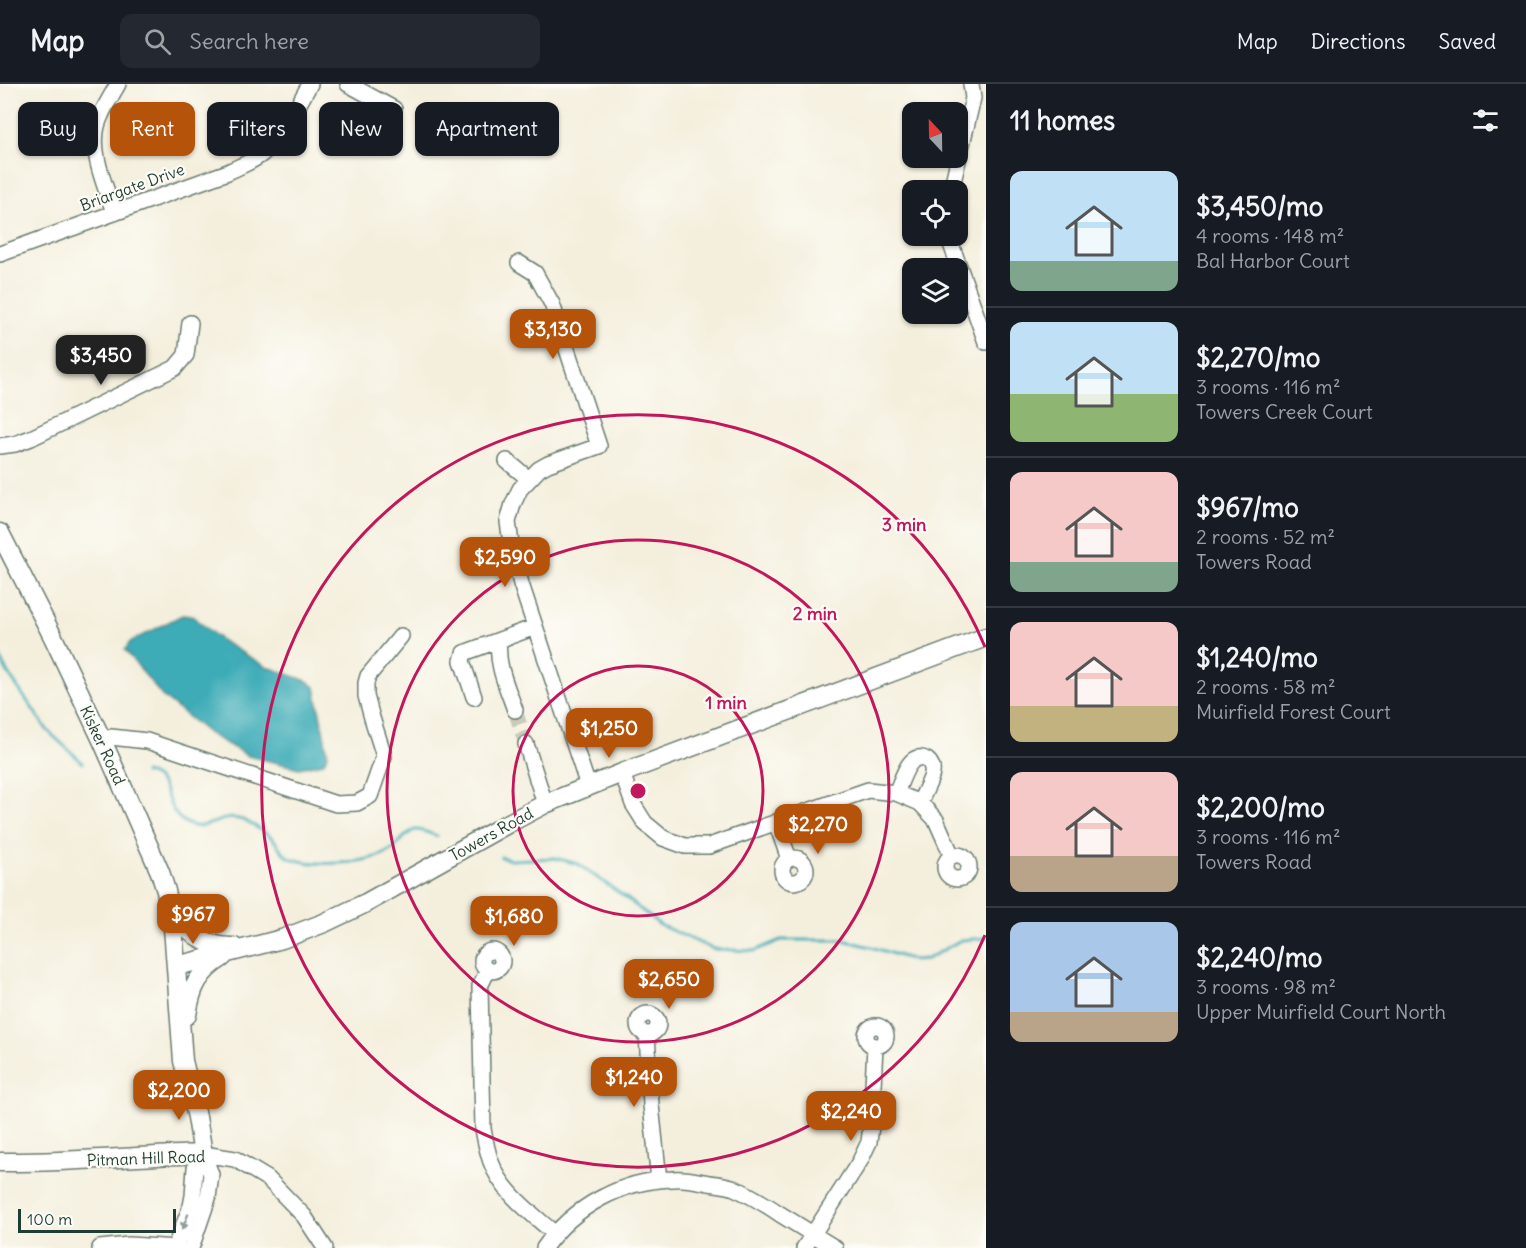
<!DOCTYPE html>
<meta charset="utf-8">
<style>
body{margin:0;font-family:Delius,sans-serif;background:#242831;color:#f1f3f6;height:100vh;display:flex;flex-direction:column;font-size:22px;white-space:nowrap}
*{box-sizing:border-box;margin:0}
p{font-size:20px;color:#9ea1a6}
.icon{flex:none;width:33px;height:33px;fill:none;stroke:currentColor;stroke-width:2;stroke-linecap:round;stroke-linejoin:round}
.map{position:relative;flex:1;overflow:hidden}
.details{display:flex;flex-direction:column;background:#171b24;width:540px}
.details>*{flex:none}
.hud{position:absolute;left:18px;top:18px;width:570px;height:54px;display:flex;gap:12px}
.needle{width:39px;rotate:338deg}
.buttons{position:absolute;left:902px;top:18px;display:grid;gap:12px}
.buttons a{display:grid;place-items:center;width:66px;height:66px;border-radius:12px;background:#171b24;box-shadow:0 2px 4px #0004;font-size:30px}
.scale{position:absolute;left:18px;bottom:15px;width:158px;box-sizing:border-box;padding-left:6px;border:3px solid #1f3d34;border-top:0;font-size:16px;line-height:21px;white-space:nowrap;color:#1f3d34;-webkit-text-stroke:4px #fdfcf7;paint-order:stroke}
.price{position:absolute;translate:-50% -51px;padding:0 14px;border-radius:12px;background:#b45309;color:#fff;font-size:20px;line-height:39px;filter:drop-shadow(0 2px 3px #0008)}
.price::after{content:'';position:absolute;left:50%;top:36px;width:18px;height:14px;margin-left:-9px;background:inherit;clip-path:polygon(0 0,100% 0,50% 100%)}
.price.selected{background:#222;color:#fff}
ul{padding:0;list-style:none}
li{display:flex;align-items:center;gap:18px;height:150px;padding:0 24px}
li+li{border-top:2px solid #363941}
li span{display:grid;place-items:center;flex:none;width:168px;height:120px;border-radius:12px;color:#555}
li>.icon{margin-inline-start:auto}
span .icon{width:72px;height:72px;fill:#fffc;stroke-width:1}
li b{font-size:26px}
h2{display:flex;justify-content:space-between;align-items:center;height:72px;padding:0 24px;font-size:26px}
.tag{padding:0 21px;border-radius:12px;background:#171b24;box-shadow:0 2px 4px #0004;font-size:21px;line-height:54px}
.tag.selected{background:#b45309;color:#fff}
header{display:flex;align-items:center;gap:36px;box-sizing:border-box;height:84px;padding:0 30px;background:#171b24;border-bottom:2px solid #363941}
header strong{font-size:28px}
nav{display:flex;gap:33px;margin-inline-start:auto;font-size:21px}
.search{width:420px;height:54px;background:#242831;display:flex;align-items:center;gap:15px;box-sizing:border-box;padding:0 21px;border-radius:12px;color:#9ea1a6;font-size:22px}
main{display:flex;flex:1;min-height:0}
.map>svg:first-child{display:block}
.water{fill:#3cacb7;stroke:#2e7476;stroke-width:1.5}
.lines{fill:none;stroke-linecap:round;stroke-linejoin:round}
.stream{stroke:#3cacb7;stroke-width:3}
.minor-tunnel{stroke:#c9cbbb;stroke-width:15;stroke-dasharray:15 8;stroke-linecap:butt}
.minor-casing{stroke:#6a7b6f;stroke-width:18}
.major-casing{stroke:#6a7b6f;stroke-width:21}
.minor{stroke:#fff;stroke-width:15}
.major{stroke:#fff;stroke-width:18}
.oneway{fill:#8f9e9a}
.ring{fill:none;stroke:#c2185b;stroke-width:3}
.labels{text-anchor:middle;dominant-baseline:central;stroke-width:4.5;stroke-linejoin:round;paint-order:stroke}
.street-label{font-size:16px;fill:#1f3d34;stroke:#fdfcf7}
.centre{fill:#c2185b;stroke:#fdfcf7;stroke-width:3}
.ring-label{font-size:18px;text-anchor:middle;font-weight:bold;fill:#c2185b;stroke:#fdfcf7;stroke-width:4.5;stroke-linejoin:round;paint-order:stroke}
</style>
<header>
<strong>Map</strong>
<div class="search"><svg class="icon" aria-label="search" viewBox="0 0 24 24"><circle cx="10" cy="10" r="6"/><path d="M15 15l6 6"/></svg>Search here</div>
<nav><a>Map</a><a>Directions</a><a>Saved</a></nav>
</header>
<main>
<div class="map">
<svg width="986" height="1164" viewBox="0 0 986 1164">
<rect width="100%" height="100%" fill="#fdfcf7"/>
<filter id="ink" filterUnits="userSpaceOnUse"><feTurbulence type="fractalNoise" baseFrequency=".0167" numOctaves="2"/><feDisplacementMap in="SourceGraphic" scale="12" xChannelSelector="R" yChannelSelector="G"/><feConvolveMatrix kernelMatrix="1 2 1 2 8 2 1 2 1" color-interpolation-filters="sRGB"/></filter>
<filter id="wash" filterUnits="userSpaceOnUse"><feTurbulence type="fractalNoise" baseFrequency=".008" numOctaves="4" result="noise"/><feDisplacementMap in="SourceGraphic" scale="24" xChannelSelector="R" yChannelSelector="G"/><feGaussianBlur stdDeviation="1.35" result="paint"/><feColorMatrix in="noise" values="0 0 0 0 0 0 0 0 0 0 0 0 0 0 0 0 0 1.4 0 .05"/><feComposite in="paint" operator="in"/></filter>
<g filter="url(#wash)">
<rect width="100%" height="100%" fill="#f4efdd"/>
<path class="water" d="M 182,531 L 192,532 L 222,557 L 265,582 L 307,597 L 315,603 L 328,671 L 323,679 L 299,684 L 248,672 L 209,650 L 162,612 L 125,566 L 130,558 Z"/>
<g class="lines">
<path class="stream" d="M 0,573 L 7,588 L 48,647 L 83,679
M 145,689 C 171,694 163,723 183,737 C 204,752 217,730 239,735 C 248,737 267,749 274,756 C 280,763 283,772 293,775 C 317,783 369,780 391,766 C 400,761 404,749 415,746 C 422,745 430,750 437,752
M 501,773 L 511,776 L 555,774 L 578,780 L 625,813 L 660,841 L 713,865 L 754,867 L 781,856 L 843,856 L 871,863 L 913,876 L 927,875 L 961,856 L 986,854"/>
</g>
</g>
<g filter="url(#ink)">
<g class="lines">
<path class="minor-tunnel" d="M 515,626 L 526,660"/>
<defs>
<path id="minor" d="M 348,0 L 394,25
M 951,106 L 973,14 L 971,0
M 114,129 C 106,102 90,71 97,42 C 101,27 111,13 118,0
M 950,152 L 951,160 L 986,258
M 0,170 L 228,88 C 240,82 252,78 262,70 C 284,52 296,24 310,0
M 519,179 L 535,189 L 552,220 L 599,362 L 548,380 L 539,385 L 520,405 L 513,420 L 508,438 L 511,459 L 521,500 L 588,702
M 0,362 L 15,360 L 31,354 L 175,284 L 186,271 L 190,239
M 507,377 L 529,395
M 499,556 C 496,581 507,603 515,626
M 474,613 L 462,577 L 464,569 L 535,543
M 102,656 L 111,653 L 147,657 L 336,720 L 357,719 L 370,712 L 384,672 L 372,634 L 366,612 L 366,599 L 368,592 L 401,552
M 526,660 L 545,720
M 622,689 L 633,720 L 645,739 L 663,754 L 685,762 L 709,762 L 868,706 L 896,709 L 920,719 L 936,736 L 952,772
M 896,709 C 902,697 909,665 927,676 C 931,679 933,684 932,689 C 932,695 922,712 920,719
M 776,738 L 789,775
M945 783a12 12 0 1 1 24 0a12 12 0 1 1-24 0Z
M782 786a12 12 0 1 1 24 0a12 12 0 1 1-24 0Z
M482 877a10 10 0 1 1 20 0a10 10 0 1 1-20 0Z
M 488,886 L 480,902 L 483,1045 C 485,1056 487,1067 491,1078 C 502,1108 531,1129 554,1149
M638 940a10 10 0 1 1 20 0a10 10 0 1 1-20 0Z
M866 952a10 10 0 1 1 20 0a10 10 0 1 1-20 0Z
M 647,950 L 651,1021 L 659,1096
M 203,1070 L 235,1075 L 268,1095 L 304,1132 L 325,1164
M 175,1163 L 191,1122 L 193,1112 L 195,1084 L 203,1070
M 100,1164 L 129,1161 L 178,1164
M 191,1164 L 208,1114 L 211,1090 L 203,1070
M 544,1164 C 573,1123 622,1096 673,1095 C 685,1094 698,1097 709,1099 C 717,1100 725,1101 732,1103 C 749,1110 765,1120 780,1130 C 798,1141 817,1153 835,1164
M 804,1164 L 860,1077 L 869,1058 L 871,1042 L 875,962"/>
<path id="major" d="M 0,449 L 53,553 L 102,656 L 160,788 L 166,807 L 173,843 L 183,977 L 197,1033 L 203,1070 C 135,1072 68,1079 0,1078
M 172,820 C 183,846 205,864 234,863
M 177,882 L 282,855 L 324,839 L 366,819 L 507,740 L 545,720 L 622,689 L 986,553
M 187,931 C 191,904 198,888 223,873"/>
</defs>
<use href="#minor" class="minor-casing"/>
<use href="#major" class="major-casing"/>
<use href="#minor" class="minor"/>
<use href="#major" class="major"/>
</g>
<defs><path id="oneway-solid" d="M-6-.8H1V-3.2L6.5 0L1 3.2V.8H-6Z" transform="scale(1.5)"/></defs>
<use class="oneway" href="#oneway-solid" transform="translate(185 1138) rotate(112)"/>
</g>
<g class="ring">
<circle cx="638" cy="707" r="125"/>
<circle cx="638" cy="707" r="251"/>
<path d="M985 851A376 376 0 1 1 985 563"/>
</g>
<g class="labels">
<g class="street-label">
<text transform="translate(132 103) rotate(-20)">Briargate Drive</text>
<text transform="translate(103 661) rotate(65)">Kisker Road</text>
<text transform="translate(491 750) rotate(-29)">Towers Road</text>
<text transform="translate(146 1074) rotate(-2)">Pitman Hill Road</text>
</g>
</g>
<circle cx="638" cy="707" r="9" class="centre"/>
<g class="ring-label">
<text x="904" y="447">3 min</text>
<text x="815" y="536">2 min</text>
<text x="726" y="625">1 min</text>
</g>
</svg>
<div class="buttons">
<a><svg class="needle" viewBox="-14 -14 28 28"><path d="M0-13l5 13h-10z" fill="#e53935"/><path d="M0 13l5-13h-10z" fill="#9ea1a6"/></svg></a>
<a><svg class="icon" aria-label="locate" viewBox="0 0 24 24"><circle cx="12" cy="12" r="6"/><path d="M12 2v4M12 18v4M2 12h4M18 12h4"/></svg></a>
<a><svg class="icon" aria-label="layers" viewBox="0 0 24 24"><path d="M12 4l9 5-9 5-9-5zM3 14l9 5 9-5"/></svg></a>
</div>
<div class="scale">100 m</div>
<b class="price" style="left:553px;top:276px">$3,130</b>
<b class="price selected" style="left:101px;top:302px">$3,450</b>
<b class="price" style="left:505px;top:504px">$2,590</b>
<b class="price" style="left:609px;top:675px">$1,250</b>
<b class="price" style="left:818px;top:771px">$2,270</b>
<b class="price" style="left:193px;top:861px">$967</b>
<b class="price" style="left:514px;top:863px">$1,680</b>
<b class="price" style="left:669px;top:926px">$2,650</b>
<b class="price" style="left:634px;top:1024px">$1,240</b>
<b class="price" style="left:179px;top:1037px">$2,200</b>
<b class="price" style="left:851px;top:1058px">$2,240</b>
<div class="hud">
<a class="tag">Buy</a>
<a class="tag selected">Rent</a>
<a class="tag">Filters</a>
<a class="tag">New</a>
<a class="tag">Apartment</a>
</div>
</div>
<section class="details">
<h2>11 homes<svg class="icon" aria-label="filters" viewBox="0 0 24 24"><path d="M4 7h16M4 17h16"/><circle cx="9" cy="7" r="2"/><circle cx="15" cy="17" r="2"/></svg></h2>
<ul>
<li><span style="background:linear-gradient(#bfe0f5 75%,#7fa58c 0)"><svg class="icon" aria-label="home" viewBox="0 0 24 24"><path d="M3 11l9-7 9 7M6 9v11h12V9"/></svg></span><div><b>$3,450/mo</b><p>4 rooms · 148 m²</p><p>Bal Harbor Court</p></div></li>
<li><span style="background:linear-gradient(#bfe0f5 60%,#8fb573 0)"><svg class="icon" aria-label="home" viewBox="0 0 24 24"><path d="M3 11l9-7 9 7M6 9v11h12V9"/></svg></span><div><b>$2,270/mo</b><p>3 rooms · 116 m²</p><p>Towers Creek Court</p></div></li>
<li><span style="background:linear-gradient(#f6c9c9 75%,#7fa58c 0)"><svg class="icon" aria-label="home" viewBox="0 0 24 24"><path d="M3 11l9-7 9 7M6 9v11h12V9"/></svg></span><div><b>$967/mo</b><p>2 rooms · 52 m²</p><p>Towers Road</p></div></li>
<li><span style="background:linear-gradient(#f6c9c9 70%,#c2b280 0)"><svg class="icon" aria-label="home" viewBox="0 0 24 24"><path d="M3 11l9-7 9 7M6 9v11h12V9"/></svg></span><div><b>$1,240/mo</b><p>2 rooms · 58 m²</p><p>Muirfield Forest Court</p></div></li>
<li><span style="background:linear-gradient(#f6c9c9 70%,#b9a48a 0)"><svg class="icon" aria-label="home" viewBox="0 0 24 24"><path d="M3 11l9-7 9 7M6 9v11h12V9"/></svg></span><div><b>$2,200/mo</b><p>3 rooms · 116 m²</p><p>Towers Road</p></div></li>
<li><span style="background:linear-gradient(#a9c7e8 75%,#b9a48a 0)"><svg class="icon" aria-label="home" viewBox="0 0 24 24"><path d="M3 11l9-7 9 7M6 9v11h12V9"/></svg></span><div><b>$2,240/mo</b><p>3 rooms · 98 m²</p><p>Upper Muirfield Court North</p></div></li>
</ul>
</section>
</main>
